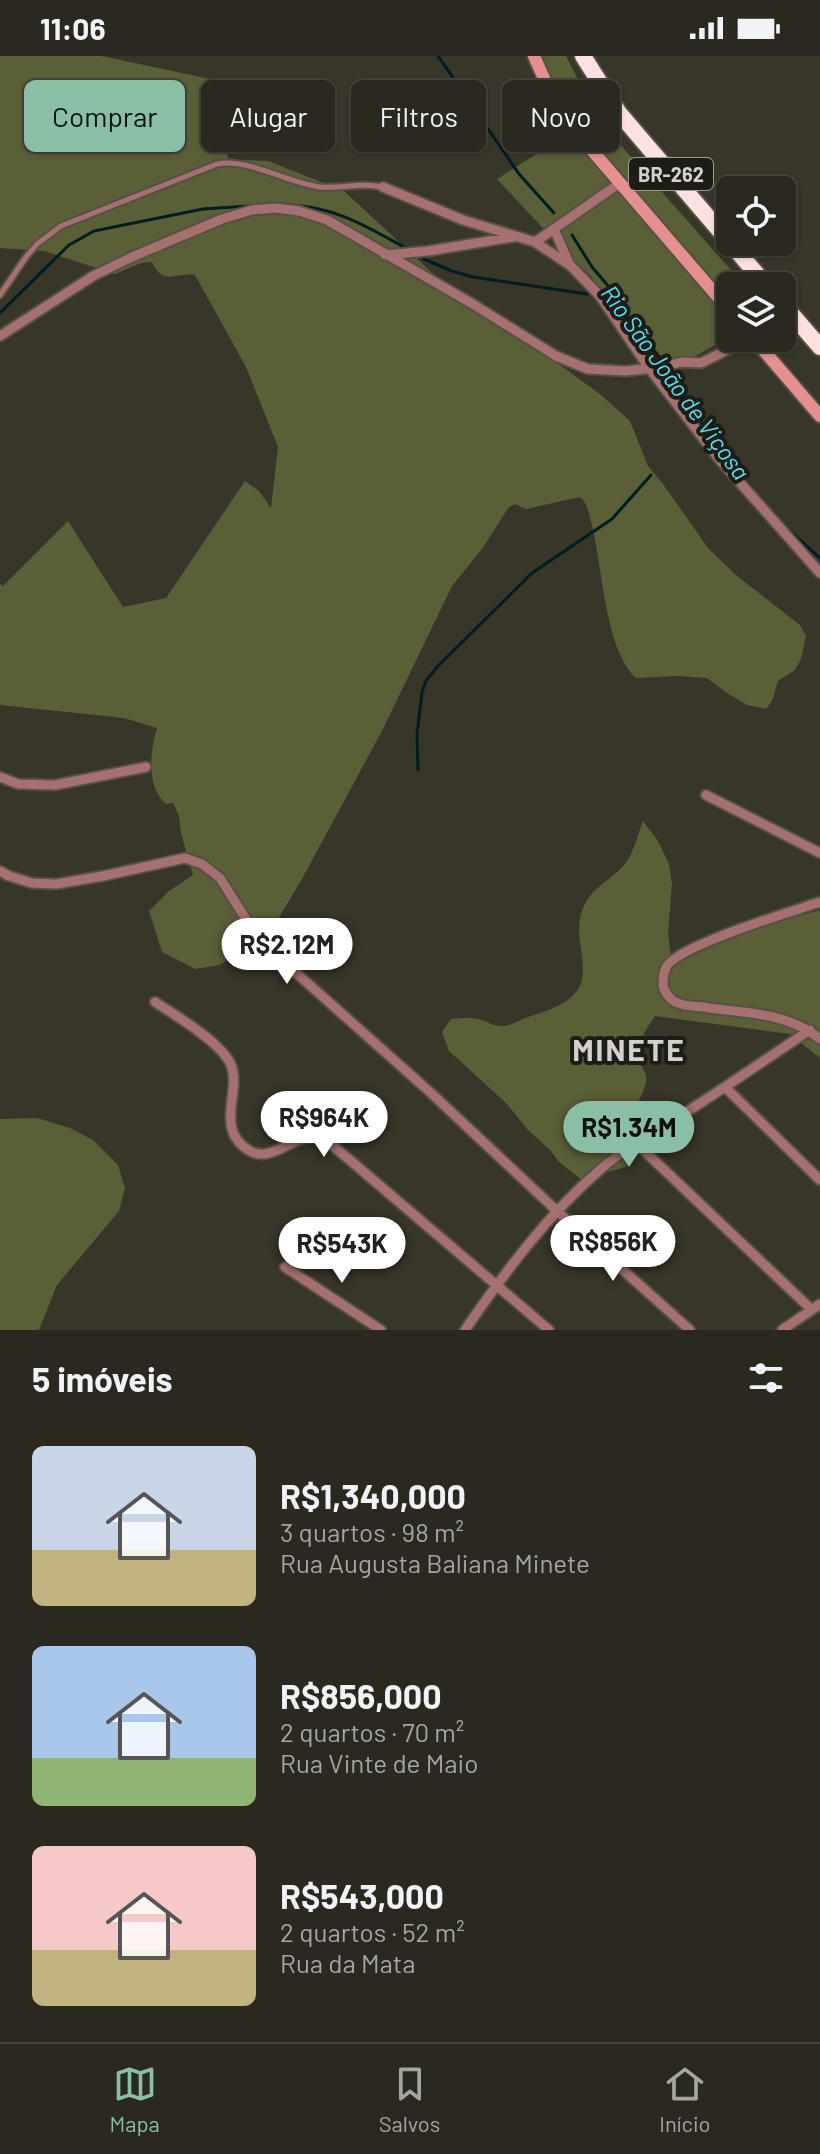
<!DOCTYPE html>
<html lang="pt">
<meta charset="utf-8">
<style>
body{margin:0;font-family:Barlow,sans-serif;background:#323028;color:#f1f3f6;height:100vh;display:flex;flex-direction:column;font-size:30px;white-space:nowrap}
*{box-sizing:border-box;margin:0}
p{font-size:26px;color:#a5a6a4}
.icon{flex:none;width:44px;height:44px;fill:none;stroke:currentColor;stroke-width:2;stroke-linecap:round;stroke-linejoin:round}
.map{position:relative;height:1274px;overflow:hidden}
.sheet{display:flex;flex-direction:column;background:#2a281f;flex:1}
.sheet>*{flex:none}
.top-card{position:absolute;left:24px;top:24px;width:772px;height:72px;display:flex;gap:16px}
.fabs{position:absolute;left:716px;top:120px;display:grid;gap:16px}
.fabs a{display:grid;place-items:center;width:80px;height:80px;border-radius:12px;background:#2a281f;box-shadow:0 2px 6px #0004,0 0 0 2px #46443d;font-size:40px}
.price{position:absolute;translate:-50% -68px;padding:0 18px;border-radius:28px;background:#fff;color:#222;font-size:26px;line-height:52px;filter:drop-shadow(0 2px 4px #0008)}
.price::after{content:'';position:absolute;left:50%;top:48px;width:24px;height:18px;margin-left:-12px;background:inherit;clip-path:polygon(0 0,100% 0,50% 100%)}
.price.on{background:#8abfa5;color:#111}
ul{padding:0;list-style:none}
li{display:flex;align-items:center;gap:24px;height:200px;padding:0 32px}
li span{display:grid;place-items:center;flex:none;width:224px;height:160px;border-radius:12px;color:#555}
li>.icon{margin-inline-start:auto}
span .icon{width:96px;height:96px;fill:#fffc;stroke-width:1}
li b{font-size:34px}
h2{display:flex;justify-content:space-between;align-items:center;height:96px;padding:0 32px;font-size:34px}
.chip{padding:0 28px;border-radius:12px;background:#2a281f;box-shadow:0 2px 6px #0004,0 0 0 2px #46443d;font-size:28px;line-height:72px}
.chip.on{background:#8abfa5;color:#111}
.status{display:flex;justify-content:space-between;align-items:center;height:56px;padding:0 40px;background:#2a281f;direction:ltr}
.status svg{height:22px;fill:currentColor}
.tabs{display:flex;justify-content:space-around;align-items:center;height:112px;border-top:2px solid #46443d;background:#2a281f;font-size:22px;color:#a5a6a4}
.tabs a{display:grid;justify-items:center;gap:4px}
.tabs .on{color:#8abfa5}
.map>svg:first-child{display:block}
.green{fill:#5b5f38}
.lines{fill:none;stroke-linecap:round;stroke-linejoin:round}
.stream{stroke:#001d22;stroke-width:3}
.lane-casing{stroke:#545146;stroke-width:9}
.street-casing{stroke:#545146;stroke-width:13}
.secondary-casing{stroke:#545146;stroke-width:16}
.highway-casing{stroke:#545146;stroke-width:20}
.lane{stroke:#a5706f;stroke-width:5}
.street{stroke:#a5706f;stroke-width:9}
.secondary{stroke:#e5908f;stroke-width:12}
.highway{stroke:#fde1e0;stroke-width:16}
.labels{text-anchor:middle;dominant-baseline:central;stroke-width:8;stroke-linejoin:round;paint-order:stroke}
.shield{fill:#1e1c17;stroke:#9d9b94;stroke-width:2}
.shield-label{font-size:20px;font-weight:bold;fill:#d3d1ca}
.water-label{font-size:24px;font-style:italic;fill:#52e1f4;stroke:#1e1c17}
.district-label{font-size:30px;font-weight:bold;letter-spacing:2px;fill:#d3d1ca;stroke:#1e1c17}
</style>
<div class="status"><b>11:06</b><svg viewBox="0 0 49 12"><path d="M0 12V9h3v3zM5 12V6h3v6zM10 12V3h3v9zM15 12V0h3v12zM26 1h20v11H26zM47 4h2v5h-2z"/></svg></div>
<div class="map">
<svg width="820" height="1274" viewBox="0 0 820 1274">
<rect width="100%" height="100%" fill="#383529"/>
<path class="green" d="M 0,0 L 102,0 L 205,22 L 236,27 L 223,88 L 232,112 L 243,104 L 268,105 L 344,135 L 441,225 L 477,248 L 601,339 L 630,365 L 648,410 L 663,428 L 708,492 L 737,520 L 800,569 L 806,580 L 801,603 L 795,614 L 778,625 L 772,645 L 766,653 L 747,649 L 727,637 L 707,622 L 676,620 L 636,622 C 603,591 603,505 590,462 C 588,454 587,447 580,441 L 526,453 L 515,448 L 509,451 L 482,493 L 452,530 L 383,673 L 302,823 L 271,875 L 251,892 L 219,909 L 195,913 L 162,896 L 149,855 L 169,835 L 193,819 L 181,777 L 179,760 L 173,747 L 166,748 C 146,731 150,695 157,672 L 124,662 L 0,649 L 0,528 L 3,530 L 68,465 L 123,551 L 166,542 L 245,425 L 259,435 L 271,452 L 278,391 L 246,311 L 195,219 C 177,216 163,231 152,206 L 141,207 L 115,218 L 44,195 L 0,192 Z
M 535,0 L 566,0 L 588,43 L 610,77 L 745,230 L 730,230 L 730,280 L 667,317 L 654,315 L 594,238 L 592,221 L 566,197 L 497,123 L 559,84 L 568,69 Z
M 643,765 L 658,785 L 669,808 L 672,828 L 668,877 L 672,909 L 767,866 L 777,866 L 820,854 L 820,1002 L 790,978 L 655,960 C 648,971 635,988 638,1002 C 640,1012 648,1015 646,1027 C 643,1037 637,1048 633,1058 C 647,1079 637,1091 626,1111 L 581,1123 L 559,1106 L 551,1095 L 528,1074 L 507,1048 L 449,995 L 442,976 L 451,963 C 462,962 472,961 482,964 C 488,966 493,970 500,970 C 509,971 515,966 523,963 C 543,955 577,949 582,923 C 586,901 574,877 582,855 C 590,830 613,825 627,805 C 634,795 638,778 643,765 Z
M 37,1062 L 70,1072 L 93,1084 L 118,1109 L 125,1132 L 119,1155 L 57,1229 L 39,1274 L 0,1274 L 0,1063 Z"/>
<g class="lines">
<path class="stream" d="M 438,0 L 519,118 L 554,157
M 290,149 C 335,151 366,170 404,191
M 572,179 L 592,211 L 615,238 L 627,260 L 664,307
M 424,203 L 452,215 L 473,221 L 587,238
M 0,257 L 69,189 L 94,175 L 203,153 L 262,149
M 668,313 C 691,358 721,396 753,434
M 781,467 L 820,502
M 418,714 L 417,679 L 422,636 L 426,625 L 437,611 L 532,517 L 612,463 L 651,419"/>
<defs>
<path id="lane" d="M 0,239 L 26,201 L 37,188 L 61,170 L 217,108 C 249,102 287,127 320,131 C 341,133 360,126 382,131"/>
<path id="street" d="M 383,131 L 463,164 L 535,186 L 571,210 L 600,240 L 649,312 L 719,403 L 820,517
M 554,173 L 569,207
M 535,186 L 620,127
M 385,199 L 428,195 L 513,181
M 0,280 L 93,220 L 132,201 L 222,163 L 252,154 L 276,152 L 299,155 L 327,164 L 471,247 L 556,300 L 588,313 L 626,315 L 662,311 L 682,306 L 701,307 L 751,282
M 0,721 L 18,728 L 55,729 L 146,711
M 706,739 L 820,797
M 0,815 L 9,820 L 32,827 L 56,828 L 103,820 L 185,802 L 202,808 L 220,822 L 251,871 L 285,907 L 431,1037 L 557,1155 L 690,1274
M 820,846 C 791,856 680,889 667,910 C 664,914 663,924 663,929 C 664,936 671,945 678,947 C 687,951 699,950 709,952 C 747,957 789,957 820,983
M 155,946 C 175,959 222,987 231,1009 C 242,1036 213,1073 250,1095 C 271,1107 292,1080 314,1081 C 320,1082 326,1085 331,1088 L 549,1274
M 725,1031 L 820,1124
M 637,1088 L 812,1254
M 285,1211 L 381,1274
M 465,1274 C 505,1216 548,1158 602,1112 C 628,1090 659,1073 688,1055 C 729,1029 769,1001 810,974
M 782,1274 L 820,1248"/>
<path id="secondary" d="M 534,0 L 550,36 L 571,70 L 730,255
M 753,282 L 820,360"/>
<path id="highway" d="M 583,0 L 619,57 L 767,230
M 782,247 L 820,291"/>
</defs>
<use href="#lane" class="lane-casing"/>
<use href="#street" class="street-casing"/>
<use href="#secondary" class="secondary-casing"/>
<use href="#highway" class="highway-casing"/>
<use href="#lane" class="lane"/>
<use href="#street" class="street"/>
<use href="#secondary" class="secondary"/>
<use href="#highway" class="highway"/>
</g>
<g class="labels">
<rect class="shield" x="629" y="102" width="84" height="32" rx="6"/>
<g class="shield-label">
<text x="671" y="118">BR-262</text>
</g>
<g class="water-label">
<text transform="translate(676 326) rotate(54)">Rio São João de Viçosa</text>
</g>
<g class="district-label">
<text x="629" y="993">MINETE</text>
</g>
</g>
</svg>
<div class="fabs">
<a><svg class="icon" aria-label="locate" viewBox="0 0 24 24"><circle cx="12" cy="12" r="6"/><path d="M12 2v4M12 18v4M2 12h4M18 12h4"/></svg></a>
<a><svg class="icon" aria-label="layers" viewBox="0 0 24 24"><path d="M12 4l9 5-9 5-9-5zM3 14l9 5 9-5"/></svg></a>
</div>
<b class="price" style="left:287px;top:930px">R$2.12M</b>
<b class="price" style="left:324px;top:1103px">R$964K</b>
<b class="price on" style="left:629px;top:1113px">R$1.34M</b>
<b class="price" style="left:613px;top:1227px">R$856K</b>
<b class="price" style="left:342px;top:1229px">R$543K</b>
<div class="top-card">
<a class="chip on">Comprar</a>
<a class="chip">Alugar</a>
<a class="chip">Filtros</a>
<a class="chip">Novo</a>
</div>
</div>
<section class="sheet">
<h2>5 imóveis<svg class="icon" aria-label="filters" viewBox="0 0 24 24"><path d="M4 7h16M4 17h16"/><circle cx="9" cy="7" r="2"/><circle cx="15" cy="17" r="2"/></svg></h2>
<ul>
<li><span style="background:linear-gradient(#c9d6e8 65%,#c2b280 0)"><svg class="icon" aria-label="home" viewBox="0 0 24 24"><path d="M3 11l9-7 9 7M6 9v11h12V9"/></svg></span><div><b>R$1,340,000</b><p>3 quartos · 98 m²</p><p>Rua Augusta Baliana Minete</p></div></li>
<li><span style="background:linear-gradient(#a9c7e8 70%,#8fb573 0)"><svg class="icon" aria-label="home" viewBox="0 0 24 24"><path d="M3 11l9-7 9 7M6 9v11h12V9"/></svg></span><div><b>R$856,000</b><p>2 quartos · 70 m²</p><p>Rua Vinte de Maio</p></div></li>
<li><span style="background:linear-gradient(#f6c9c9 65%,#c2b280 0)"><svg class="icon" aria-label="home" viewBox="0 0 24 24"><path d="M3 11l9-7 9 7M6 9v11h12V9"/></svg></span><div><b>R$543,000</b><p>2 quartos · 52 m²</p><p>Rua da Mata</p></div></li>
</ul>
</section>
<nav class="tabs">
<a class="on"><svg class="icon" aria-label="map" viewBox="0 0 24 24"><path d="M3 6l6-2 6 2 6-2v14l-6 2-6-2-6 2zM9 4v14M15 6v14"/></svg>Mapa</a>
<a><svg class="icon" aria-label="saved" viewBox="0 0 24 24"><path d="M7 4h10v16l-5-4-5 4z"/></svg>Salvos</a>
<a><svg class="icon" aria-label="home" viewBox="0 0 24 24"><path d="M3 11l9-7 9 7M6 9v11h12V9"/></svg>Início</a>
</nav>
